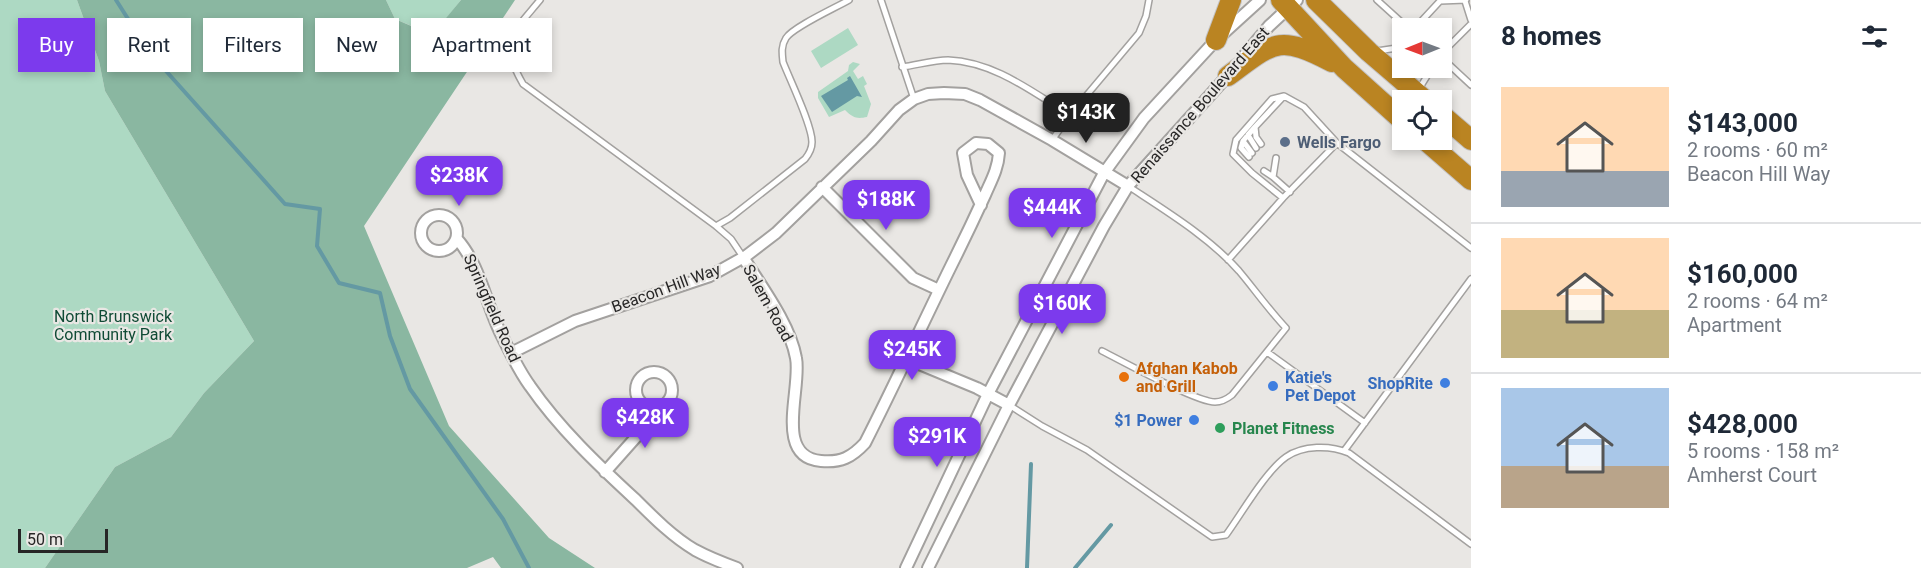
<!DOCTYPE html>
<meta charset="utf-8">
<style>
body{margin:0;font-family:Roboto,sans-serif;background:#f6f6f7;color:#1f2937;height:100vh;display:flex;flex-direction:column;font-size:22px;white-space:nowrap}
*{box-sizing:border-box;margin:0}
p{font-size:20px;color:#747a83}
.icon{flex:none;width:33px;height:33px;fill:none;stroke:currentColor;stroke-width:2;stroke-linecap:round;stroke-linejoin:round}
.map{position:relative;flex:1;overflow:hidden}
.side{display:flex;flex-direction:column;background:#fff;width:450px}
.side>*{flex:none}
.top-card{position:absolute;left:18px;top:18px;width:570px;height:54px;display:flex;gap:12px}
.needle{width:39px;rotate:269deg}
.tools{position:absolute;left:1392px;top:18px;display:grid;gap:12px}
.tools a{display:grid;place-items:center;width:60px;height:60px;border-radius:0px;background:#fff;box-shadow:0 3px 9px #0003;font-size:30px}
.scale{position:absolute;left:18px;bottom:15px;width:90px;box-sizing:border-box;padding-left:6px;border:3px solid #272626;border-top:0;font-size:16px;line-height:21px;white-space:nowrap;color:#272626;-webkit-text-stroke:4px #e9e7e4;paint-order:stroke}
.price{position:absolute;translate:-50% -51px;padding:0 14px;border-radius:12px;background:#7c3aed;color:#fff;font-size:20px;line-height:39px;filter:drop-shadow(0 2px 3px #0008)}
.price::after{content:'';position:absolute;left:50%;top:36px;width:18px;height:14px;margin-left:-9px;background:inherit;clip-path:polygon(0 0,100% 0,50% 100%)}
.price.active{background:#222;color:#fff}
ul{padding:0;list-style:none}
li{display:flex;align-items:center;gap:18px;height:150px;padding:0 30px}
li+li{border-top:2px solid #e0e1e3}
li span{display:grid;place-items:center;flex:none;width:168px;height:120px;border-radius:0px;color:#555}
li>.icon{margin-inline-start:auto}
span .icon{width:72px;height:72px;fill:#fffc;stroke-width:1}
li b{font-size:26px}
h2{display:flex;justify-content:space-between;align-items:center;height:72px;padding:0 30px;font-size:26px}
.tag{padding:0 21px;border-radius:0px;background:#fff;box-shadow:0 3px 9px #0003;font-size:21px;line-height:54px}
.tag.active{background:#7c3aed;color:#fff}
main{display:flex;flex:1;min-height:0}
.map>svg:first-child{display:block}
.green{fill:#add9c3}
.forest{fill:#8ab7a1}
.water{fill:#6499a3}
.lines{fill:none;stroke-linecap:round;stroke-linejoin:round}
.stream{stroke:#6499a3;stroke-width:4}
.lane-casing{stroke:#a3a19f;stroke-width:8}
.street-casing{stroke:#a3a19f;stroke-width:14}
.highway-casing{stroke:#c3c2c2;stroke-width:22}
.lane{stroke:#fff;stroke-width:5}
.street{stroke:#fff;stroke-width:10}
.highway{stroke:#ba8422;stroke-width:20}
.service-dot{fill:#5c6f8a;stroke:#e9e7e4;stroke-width:2}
.food-dot{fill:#e8710a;stroke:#e9e7e4;stroke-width:2}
.shop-dot{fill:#3f7fe0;stroke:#e9e7e4;stroke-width:2}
.leisure-dot{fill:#2e9e5b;stroke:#e9e7e4;stroke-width:2}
.labels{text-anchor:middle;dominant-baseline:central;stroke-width:4.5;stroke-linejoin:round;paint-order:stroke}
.street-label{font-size:16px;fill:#272626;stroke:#e9e7e4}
.service-label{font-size:16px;font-weight:bold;fill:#4e5e75;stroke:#e9e7e4;text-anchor:start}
.park-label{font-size:16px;fill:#104b35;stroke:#e9e7e4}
.food-label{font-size:16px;font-weight:bold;fill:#c56008;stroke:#e9e7e4;text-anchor:start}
.shop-label{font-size:16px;font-weight:bold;fill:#366cbe;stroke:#e9e7e4;text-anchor:end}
.leisure-label{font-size:16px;font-weight:bold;fill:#27864d;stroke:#e9e7e4;text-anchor:start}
</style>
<main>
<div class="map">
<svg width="1471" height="568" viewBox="0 0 1471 568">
<rect width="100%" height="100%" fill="#e9e7e4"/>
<path class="green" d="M 0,0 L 77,0 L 99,61 L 105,91 L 254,341 L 204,393 L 171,437 L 115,467 L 45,568 L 0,568 Z
M 386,0 L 461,0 L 433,35 L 395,19 Z
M 848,28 L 858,45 L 821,68 L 811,51 Z
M 853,62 L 860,64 L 853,71 L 858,79 L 863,76 L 867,84 L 864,86 L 871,104 L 867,117 C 857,119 853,118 845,110 L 829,117 L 818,98 L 818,92 L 848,71 L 849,65 Z"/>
<path class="forest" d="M 77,0 L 386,0 L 395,19 L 432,35 L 461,0 L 515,0 L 364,226 L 449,426 L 549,538 L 595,568 L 501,568 L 493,557 L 467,568 L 45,568 L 115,467 L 171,437 L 204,393 L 254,341 L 105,91 L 99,61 Z"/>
<path class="water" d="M 850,76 L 862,97 L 857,96 L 832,112 L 821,96 L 848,80 L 847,78 Z"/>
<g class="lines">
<path class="stream" d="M 116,0 L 149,52 L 285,204 L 320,209 L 317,246 L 339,283 L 380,293 L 390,336 L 410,389 L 503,519 L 529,568
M 1027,568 L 1031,464
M 1075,568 L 1111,525"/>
<defs>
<path id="lane" d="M 540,0 C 512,34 498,41 523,84 L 716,226 L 731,239 L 743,257
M 881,0 L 914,99
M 1377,0 L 1408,28
M 1465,1 L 1471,20
M 1415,28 L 1440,1 L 1466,0
M 1377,51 L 1397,48 L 1402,42
M 1442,53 L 1471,24
M 1442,58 L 1471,85
M 902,67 C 917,65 934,60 948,60 C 995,62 1032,92 1070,115
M 1419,89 L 1432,68
M 1255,127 L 1248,135 L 1256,148
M 1248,135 L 1243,141 L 1252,153
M 1052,140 L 1070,115 L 1139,33 L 1146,16 L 1149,0
M 1243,141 L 1241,148 L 1249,157
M 1261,144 L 1256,137 L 1255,127 L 1283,97
M 1276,158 L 1273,177 L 1290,192
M 1264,171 L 1273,177
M 1283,198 L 1252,173 L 1233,154 L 1236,140 L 1272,99 L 1284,96 L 1304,107 L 1337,143 L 1471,248
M 716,226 L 730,218 L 805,159 C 809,154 812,149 812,142 C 812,125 790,80 783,62 C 782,53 781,46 786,38 C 793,27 835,8 849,0
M 1228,260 L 1283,198 L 1337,143
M 1102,351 C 1124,362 1196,402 1215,402 C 1222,402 1227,399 1232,395 L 1286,328 C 1269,310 1255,290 1239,271 C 1209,237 1166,211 1128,186
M 1267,352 L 1365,423
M 1009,405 L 1042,426 L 1087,450 L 1212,537 L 1226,535 C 1242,513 1265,472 1286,457 C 1303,445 1330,445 1349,453 L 1471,544
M 1344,451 L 1471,279"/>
<path id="street" d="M 1244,56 L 1269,26 L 1297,0
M 822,187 L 913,278 L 939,290
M421 233a18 18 0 1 1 36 0a18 18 0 1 1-36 0Z
M 457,239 C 481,266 486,306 503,338 C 511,354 519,371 530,386 C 559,428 598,465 636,500 C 654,518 673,537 695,550 C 708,557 723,563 737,568
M 743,257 C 761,286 790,324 796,358 C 802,388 773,457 821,461 C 841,463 852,457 865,443 C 895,384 922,325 951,266 C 963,242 974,219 985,195 C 991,181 998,169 999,153 L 988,144 L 976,143 L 963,153 L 967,175 L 981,205
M 511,353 L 575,321 L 710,276 L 746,256 L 776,233 L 871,141 L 899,110 L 914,99 L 928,94 L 944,93 L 965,94 L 980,100 L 1052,140 L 1128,186
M 907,359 L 977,388 L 1009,405
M636 390a18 18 0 1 1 36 0a18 18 0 1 1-36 0Z
M 605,472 L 645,427 L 654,409
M 906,568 L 988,394 L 1104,173 L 1144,118 L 1216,40 L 1260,0
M 928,568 L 1009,405 L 1104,226 L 1128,186 L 1230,73"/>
<path id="highway" d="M 1281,0 L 1344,68 L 1402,120
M 1316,0 L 1369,52 L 1425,100
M 1216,40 L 1231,0
M 1228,76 C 1274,42 1278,34 1332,62
M 1442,115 L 1471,140
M 1425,140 L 1471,180"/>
</defs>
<use href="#lane" class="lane-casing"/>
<use href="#street" class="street-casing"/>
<use href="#highway" class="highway-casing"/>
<use href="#lane" class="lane"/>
<use href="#street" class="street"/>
<use href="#highway" class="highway"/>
</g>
<circle class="service-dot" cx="1285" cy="142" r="6"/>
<circle class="food-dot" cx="1124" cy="377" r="6"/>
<g class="shop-dot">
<circle cx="1445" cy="383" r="6"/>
<circle cx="1273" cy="386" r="6"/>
<circle cx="1194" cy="420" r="6"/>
</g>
<circle class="leisure-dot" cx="1220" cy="428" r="6"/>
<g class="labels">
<g class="street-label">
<text transform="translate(1200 105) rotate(-49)">Renaissance Boulevard East</text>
<text transform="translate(666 288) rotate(-20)">Beacon Hill Way</text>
<text transform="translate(768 303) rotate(61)">Salem Road</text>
<text transform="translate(492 308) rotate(66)">Springfield Road</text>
</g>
<g class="service-label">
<text x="1297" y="142">Wells Fargo</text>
</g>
<g class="park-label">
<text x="113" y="316">North Brunswick<tspan x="113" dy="18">Community Park</tspan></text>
</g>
<g class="food-label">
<text x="1136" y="368">Afghan Kabob<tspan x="1136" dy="18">and Grill</tspan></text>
</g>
<g class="shop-label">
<text x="1285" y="377" text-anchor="start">Katie's<tspan x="1285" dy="18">Pet Depot</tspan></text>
<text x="1433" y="383">ShopRite</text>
<text x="1182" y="420">$1 Power</text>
</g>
<g class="leisure-label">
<text x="1232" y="428">Planet Fitness</text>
</g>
</g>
</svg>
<div class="tools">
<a><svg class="needle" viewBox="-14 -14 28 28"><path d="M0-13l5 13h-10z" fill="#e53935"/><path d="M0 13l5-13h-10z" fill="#747a83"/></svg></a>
<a><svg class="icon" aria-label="locate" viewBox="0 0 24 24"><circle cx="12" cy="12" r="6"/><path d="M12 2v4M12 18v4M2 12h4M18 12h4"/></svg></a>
</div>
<div class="scale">50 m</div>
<b class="price active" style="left:1086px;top:144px">$143K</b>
<b class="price" style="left:459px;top:207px">$238K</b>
<b class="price" style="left:886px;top:231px">$188K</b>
<b class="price" style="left:1052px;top:239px">$444K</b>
<b class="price" style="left:1062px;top:335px">$160K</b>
<b class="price" style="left:912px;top:381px">$245K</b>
<b class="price" style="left:645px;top:449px">$428K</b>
<b class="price" style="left:937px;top:468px">$291K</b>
<div class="top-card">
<a class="tag active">Buy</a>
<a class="tag">Rent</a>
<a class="tag">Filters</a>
<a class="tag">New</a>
<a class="tag">Apartment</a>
</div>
</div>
<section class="side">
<h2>8 homes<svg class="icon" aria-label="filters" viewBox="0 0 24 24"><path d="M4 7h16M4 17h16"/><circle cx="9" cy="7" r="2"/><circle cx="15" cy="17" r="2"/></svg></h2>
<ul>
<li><span style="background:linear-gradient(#ffd9b3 70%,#9aa5b1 0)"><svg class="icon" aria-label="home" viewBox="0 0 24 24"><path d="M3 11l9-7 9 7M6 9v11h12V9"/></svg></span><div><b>$143,000</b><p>2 rooms · 60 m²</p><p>Beacon Hill Way</p></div></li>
<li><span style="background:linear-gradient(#ffd9b3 60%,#c2b280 0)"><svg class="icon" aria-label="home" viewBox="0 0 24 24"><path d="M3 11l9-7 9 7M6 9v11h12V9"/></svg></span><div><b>$160,000</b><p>2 rooms · 64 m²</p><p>Apartment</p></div></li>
<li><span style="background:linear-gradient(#a9c7e8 65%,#b9a48a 0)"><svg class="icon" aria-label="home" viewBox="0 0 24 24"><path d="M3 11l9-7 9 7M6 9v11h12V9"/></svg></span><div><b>$428,000</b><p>5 rooms · 158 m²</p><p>Amherst Court</p></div></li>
</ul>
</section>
</main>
